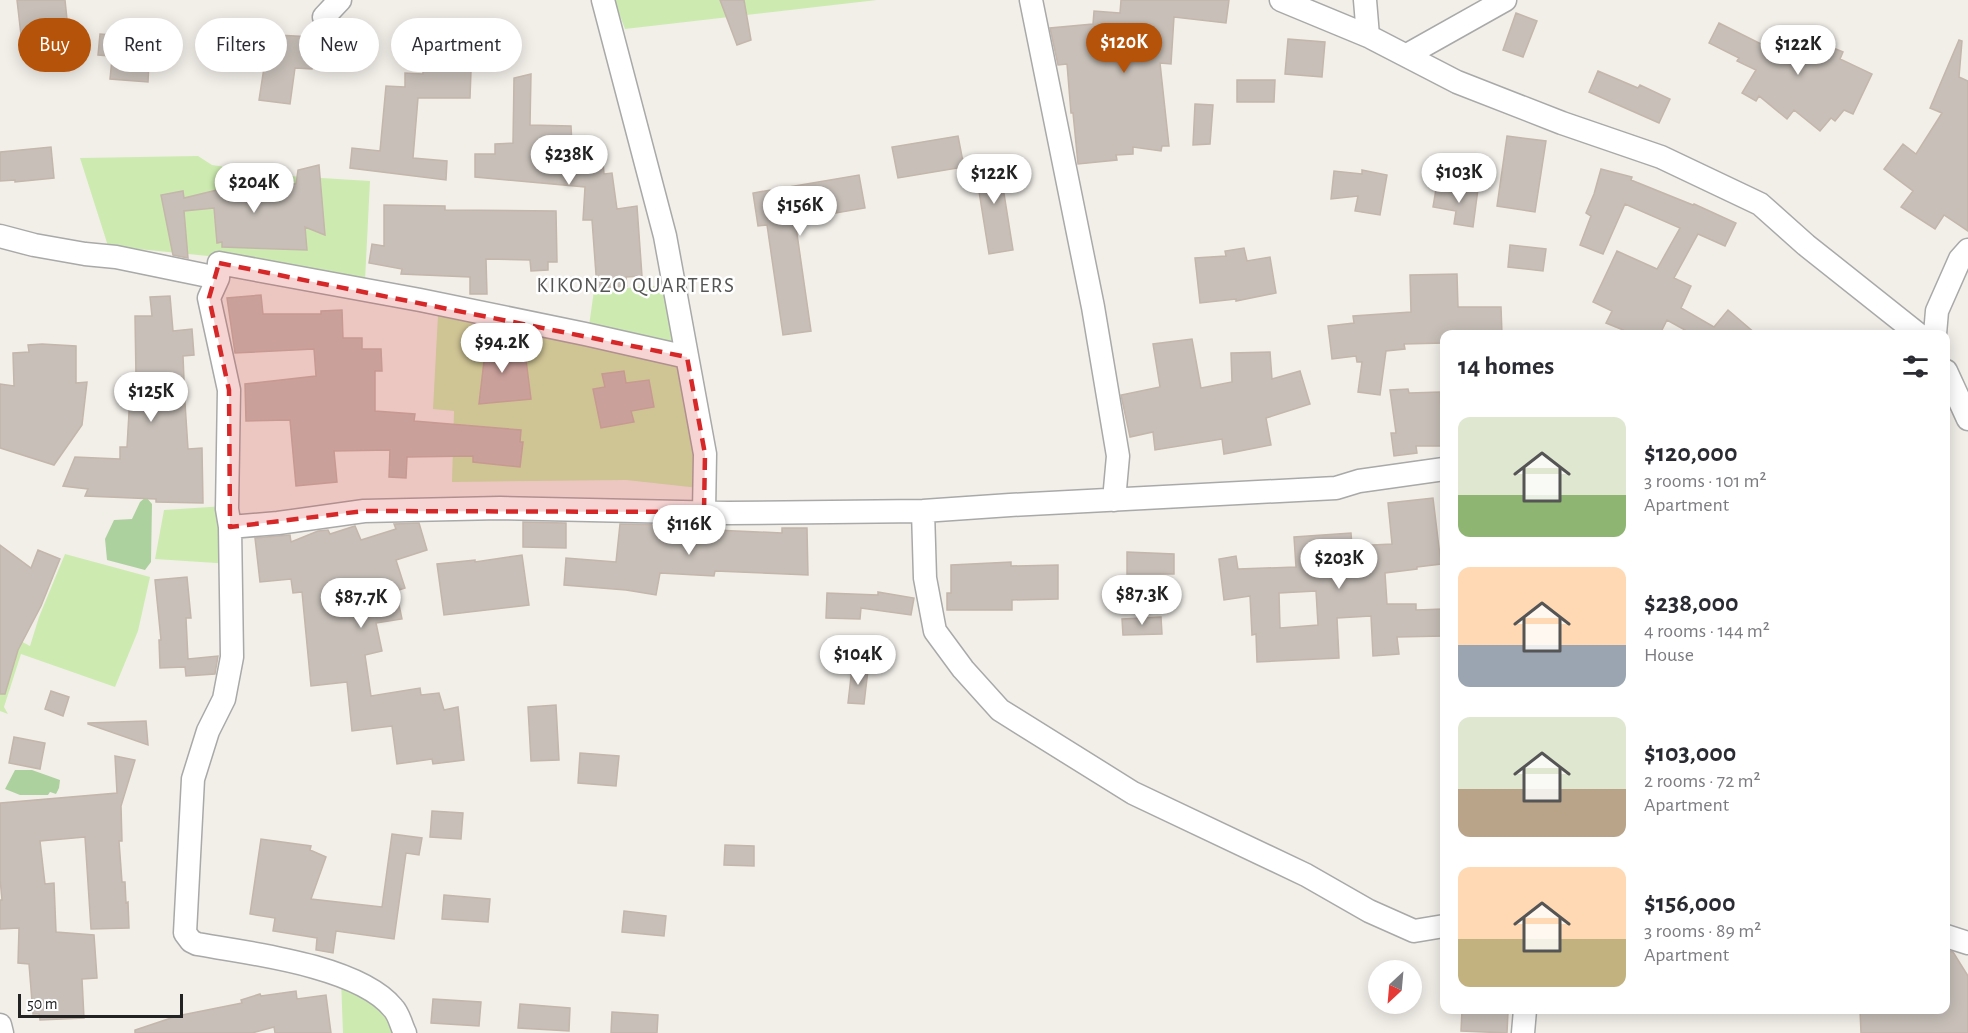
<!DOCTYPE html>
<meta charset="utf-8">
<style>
body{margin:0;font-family:"Alegreya Sans",sans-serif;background:#f7f7f7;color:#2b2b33;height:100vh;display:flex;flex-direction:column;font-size:22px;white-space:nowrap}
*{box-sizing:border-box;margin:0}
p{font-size:20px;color:#7c7c81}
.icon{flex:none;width:33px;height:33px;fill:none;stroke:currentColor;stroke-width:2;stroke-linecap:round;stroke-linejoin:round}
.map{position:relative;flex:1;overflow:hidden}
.panel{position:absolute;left:1440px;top:330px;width:510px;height:684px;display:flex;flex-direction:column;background:#fff;border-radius:12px;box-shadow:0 3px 15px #0003}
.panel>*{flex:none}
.hud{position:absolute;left:18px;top:18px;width:570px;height:54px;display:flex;gap:12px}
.needle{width:39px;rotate:206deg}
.fabs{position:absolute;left:1368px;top:960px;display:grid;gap:12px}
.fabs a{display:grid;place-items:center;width:54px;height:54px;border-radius:50%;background:#fff;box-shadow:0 3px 15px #0003;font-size:30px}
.scale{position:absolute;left:18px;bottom:15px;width:165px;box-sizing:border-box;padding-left:6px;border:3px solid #222;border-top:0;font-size:16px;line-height:21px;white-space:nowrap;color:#222;-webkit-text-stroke:4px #fff;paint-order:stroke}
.price{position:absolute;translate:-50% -51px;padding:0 14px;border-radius:21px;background:#fff;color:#222;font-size:20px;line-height:39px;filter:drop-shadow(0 2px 3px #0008)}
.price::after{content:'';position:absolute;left:50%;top:36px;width:18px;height:14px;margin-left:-9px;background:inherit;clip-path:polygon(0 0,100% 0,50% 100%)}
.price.on{background:#b45309;color:#fff}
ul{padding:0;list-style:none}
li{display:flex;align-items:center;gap:18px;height:150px;padding:0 18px}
li span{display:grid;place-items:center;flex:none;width:168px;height:120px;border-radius:12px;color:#555}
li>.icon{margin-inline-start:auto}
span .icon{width:72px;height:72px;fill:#fffc;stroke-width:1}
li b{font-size:26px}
h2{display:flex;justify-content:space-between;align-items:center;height:72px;padding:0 18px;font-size:26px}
.tag{padding:0 21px;border-radius:27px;background:#fff;box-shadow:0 3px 15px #0003;font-size:21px;line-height:54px}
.tag.on{background:#b45309;color:#fff}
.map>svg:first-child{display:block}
.grass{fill:#cdebb0}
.forest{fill:#add19e}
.building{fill:#c7bfb8;stroke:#c4b6ab;stroke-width:1.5;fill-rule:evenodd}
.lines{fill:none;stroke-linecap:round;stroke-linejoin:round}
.minor-casing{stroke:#a9a9a9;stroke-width:25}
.minor{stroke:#fff;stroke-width:22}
.marked{fill:#d62828;fill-opacity:0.2;stroke:#d62828;stroke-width:4.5;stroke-dasharray:12 8;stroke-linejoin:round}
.labels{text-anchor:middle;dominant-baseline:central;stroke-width:5;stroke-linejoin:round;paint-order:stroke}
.quarter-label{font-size:21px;letter-spacing:1.5px;fill:#555;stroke:#fff}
</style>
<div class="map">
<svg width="1968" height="1033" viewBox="0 0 1968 1033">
<rect width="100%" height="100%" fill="#f2efe9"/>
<path class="grass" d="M 614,0 L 877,0 L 625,29 Z
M 198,156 L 212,165 L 289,176 L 370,181 L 365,281 L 218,257 L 108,246 L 80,158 Z
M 671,285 L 682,345 L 589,326 L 594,290 Z
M 438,315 L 675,362 L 683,373 L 699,488 L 626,480 L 452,482 L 454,411 L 433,409 Z
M 225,506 L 231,564 L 155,559 L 164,510 Z
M 65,554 L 150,577 L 138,631 L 115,687 L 21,654 L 4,707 L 8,714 L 0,711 L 0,630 L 30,646 L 39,617 Z
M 341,980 L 367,991 L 398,1033 L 343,1033 Z"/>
<path class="forest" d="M 146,497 L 152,504 L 151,562 L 145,570 L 107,560 L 105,539 L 114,520 L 132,519 L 140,502 Z
M 15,770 L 32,770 L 60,780 L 59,788 L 56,794 L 50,792 L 48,795 L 20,795 L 5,789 Z"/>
<path class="building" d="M 17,0 L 65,0 L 68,29 L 21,35 Z
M 720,0 L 744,0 L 751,40 L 737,45 Z
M 1121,0 L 1229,0 L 1226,23 L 1174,17 L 1171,64 L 1160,63 L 1169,146 L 1162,146 L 1161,151 L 1133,147 L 1133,154 L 1116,155 L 1117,160 L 1078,164 L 1073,113 L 1071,113 L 1067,64 L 1058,65 L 1050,28 L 1093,24 L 1094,11 L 1120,13 Z
M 1516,13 L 1537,21 L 1523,57 L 1503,50 Z
M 1719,23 L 1769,48 L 1772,44 L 1786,52 L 1804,28 L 1826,45 L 1843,52 L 1840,59 L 1872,74 L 1853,114 L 1844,110 L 1835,121 L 1831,118 L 1820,131 L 1794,110 L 1787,119 L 1759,96 L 1756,101 L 1742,93 L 1756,70 L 1737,61 L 1739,58 L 1709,43 Z
M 100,34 L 125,36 L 123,57 L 98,55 Z
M 277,35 L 313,37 L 312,69 L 295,68 L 290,104 L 259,100 L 265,61 L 274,62 Z
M 1288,39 L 1325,42 L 1322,77 L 1285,74 Z
M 1959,40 L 1962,41 L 1959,77 L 1968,81 L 1968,231 L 1944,215 L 1935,229 L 1901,207 L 1913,191 L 1884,169 L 1903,144 L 1916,154 L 1942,113 L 1930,108 Z
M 112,59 L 149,62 L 148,82 L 110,79 Z
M 423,69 L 471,71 L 470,98 L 418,98 L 413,158 L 447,161 L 446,180 L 350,168 L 352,148 L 380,151 L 386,86 L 405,87 L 405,73 L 423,74 Z
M 1598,71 L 1638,88 L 1640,85 L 1670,99 L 1659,123 L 1589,92 Z
M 531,74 L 530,125 L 571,126 L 573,164 L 603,161 L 604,174 L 612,173 L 617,209 L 637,206 L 642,276 L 626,277 L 627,286 L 597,288 L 592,220 L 583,220 L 585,187 L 475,177 L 475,154 L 495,154 L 495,144 L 513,143 L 514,78 Z
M 1237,80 L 1275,80 L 1274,102 L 1237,102 Z
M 1195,104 L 1213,105 L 1210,144 L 1193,145 Z
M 958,136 L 964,167 L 898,178 L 892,147 Z
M 1507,136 L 1546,141 L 1535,212 L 1497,206 Z
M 51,147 L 54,178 L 15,182 L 15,180 L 0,181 L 0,152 Z
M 998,156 L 1013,250 L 989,254 L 974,160 Z
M 319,165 L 325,235 L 305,227 L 307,250 L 222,247 L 222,242 L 217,243 L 214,208 L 184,211 L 188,258 L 173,255 L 161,195 L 183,191 L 184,198 L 250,182 L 296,184 L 298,170 Z
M 1601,169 L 1632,177 L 1631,180 L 1693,205 L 1694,204 L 1736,223 L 1725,246 L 1698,234 L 1674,278 L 1691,286 L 1681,308 L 1714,327 L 1728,310 L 1756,334 L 1692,334 L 1667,320 L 1660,334 L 1633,334 L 1606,323 L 1612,311 L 1593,302 L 1617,251 L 1657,269 L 1680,228 L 1625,204 L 1603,254 L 1580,245 L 1591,216 L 1586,213 L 1594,194 Z
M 1362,170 L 1387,175 L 1380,215 L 1355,211 L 1358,196 L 1331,199 L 1334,171 L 1362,174 Z
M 859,175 L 865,208 L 795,220 L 811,331 L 783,335 L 767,225 L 758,226 L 753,193 Z
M 1459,186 L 1478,189 L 1473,227 L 1454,224 L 1456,211 L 1433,207 L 1436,189 L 1458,193 Z
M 384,205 L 445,206 L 445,210 L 556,211 L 557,262 L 548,262 L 548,270 L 531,271 L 530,260 L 486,259 L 487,294 L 470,294 L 470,277 L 401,274 L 402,269 L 369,263 L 372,244 L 384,246 Z
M 1510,245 L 1546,249 L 1543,271 L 1508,267 Z
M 1244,248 L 1247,261 L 1270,257 L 1276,293 L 1236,301 L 1236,299 L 1200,303 L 1195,258 L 1226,256 L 1225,251 Z
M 1457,274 L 1458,307 L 1501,307 L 1502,334 L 1444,334 L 1444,343 L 1404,344 L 1405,349 L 1386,351 L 1380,395 L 1358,392 L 1362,362 L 1357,362 L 1356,356 L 1332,359 L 1328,326 L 1354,323 L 1353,316 L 1411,312 L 1410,275 Z
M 261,295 L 263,314 L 321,314 L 321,311 L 342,310 L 343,338 L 362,338 L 362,349 L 381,349 L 382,371 L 375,371 L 375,411 L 415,414 L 414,421 L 521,430 L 520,442 L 523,442 L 520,467 L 473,462 L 473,456 L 407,457 L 406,478 L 389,477 L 390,450 L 334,451 L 337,482 L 296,486 L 290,420 L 246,421 L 245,384 L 316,376 L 314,349 L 235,353 L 227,298 Z
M 170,296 L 173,331 L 192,329 L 194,355 L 183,356 L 185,403 L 188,449 L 202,448 L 203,503 L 156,502 L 156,499 L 85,496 L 88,489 L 63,486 L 75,457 L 120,459 L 120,447 L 127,447 L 130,395 L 121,396 L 121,379 L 136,378 L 135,316 L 152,316 L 150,297 Z
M 481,339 L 514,342 L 512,360 L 526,360 L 531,399 L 479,404 L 484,361 L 479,361 Z
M 1192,339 L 1201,388 L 1232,382 L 1231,353 L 1270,352 L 1272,379 L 1300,371 L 1310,404 L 1266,418 L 1271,445 L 1235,452 L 1224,454 L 1222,439 L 1155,450 L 1153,432 L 1130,437 L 1121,395 L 1160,387 L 1153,344 Z
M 42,344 L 76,346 L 76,383 L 87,382 L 82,425 L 54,465 L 0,448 L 0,384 L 14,386 L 13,353 L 29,352 L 28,345 Z
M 624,371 L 626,383 L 649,380 L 654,407 L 631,411 L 634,422 L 601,428 L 593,389 L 605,387 L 602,374 Z
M 1408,389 L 1409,393 L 1440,392 L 1442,446 L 1416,446 L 1417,453 L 1394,456 L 1391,433 L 1396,433 L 1390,390 Z
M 1433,498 L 1441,564 L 1417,567 L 1417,569 L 1385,573 L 1387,604 L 1416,604 L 1416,610 L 1443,609 L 1444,636 L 1397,637 L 1399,654 L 1373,656 L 1371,616 L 1337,618 L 1339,658 L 1257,662 L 1256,634 L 1252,635 L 1250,596 L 1224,600 L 1219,559 L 1236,556 L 1238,569 L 1296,567 L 1294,537 L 1351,533 L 1352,546 L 1392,544 L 1388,503 ZM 1316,591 L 1318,625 L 1280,628 L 1279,593 Z
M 523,522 L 566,523 L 566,548 L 523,547 Z
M 419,523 L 427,550 L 396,560 L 405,588 L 396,591 L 402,619 L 376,623 L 382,651 L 365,655 L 371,696 L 420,688 L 421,695 L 439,693 L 444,710 L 458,707 L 464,760 L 433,764 L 432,759 L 397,764 L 392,726 L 352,731 L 347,682 L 311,686 L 302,592 L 293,593 L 291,579 L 260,582 L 255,538 L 290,535 L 291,542 L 318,531 L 328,530 L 330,534 L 355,526 L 361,540 L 396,529 L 394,524 Z
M 620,524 L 716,526 L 715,530 L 782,533 L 782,528 L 807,528 L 808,575 L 715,571 L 714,576 L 660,573 L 656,595 L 626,590 L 564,585 L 566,558 L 616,562 Z
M 0,545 L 31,568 L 38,550 L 60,559 L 41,606 L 18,650 L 5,694 L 0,694 Z
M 1127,552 L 1174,554 L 1174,574 L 1127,574 Z
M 522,555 L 529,605 L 444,615 L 437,564 L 475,560 L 475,562 Z
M 1011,562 L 1011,566 L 1058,565 L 1058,599 L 1012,600 L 1012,610 L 947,610 L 947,593 L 951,593 L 951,565 Z
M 187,577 L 191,618 L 186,618 L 188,659 L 218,656 L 215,674 L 186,676 L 185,667 L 160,668 L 159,640 L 161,640 L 155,580 Z
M 878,592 L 914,598 L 911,615 L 861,608 L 860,619 L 826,618 L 827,593 L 878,595 Z
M 1161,617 L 1162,634 L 1123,635 L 1122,619 Z
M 852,668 L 868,670 L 864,704 L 848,703 Z
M 51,691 L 69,697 L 63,716 L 45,709 Z
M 556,705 L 559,760 L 531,761 L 528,707 Z
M 146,721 L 148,745 L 88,724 L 88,723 Z
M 14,737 L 45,743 L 40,769 L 9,763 Z
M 580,753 L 619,756 L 616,786 L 578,783 Z
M 115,756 L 135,760 L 121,806 L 122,841 L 119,841 L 122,882 L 125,882 L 126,903 L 128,902 L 129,928 L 91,929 L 85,837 L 40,841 L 45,884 L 54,883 L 56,932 L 94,935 L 97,978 L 82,979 L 84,1018 L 40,1020 L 39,1014 L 33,1014 L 29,964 L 18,963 L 19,928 L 0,929 L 0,900 L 2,900 L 0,879 L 0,803 L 117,793 Z
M 432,811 L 463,813 L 461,839 L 430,837 Z
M 392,834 L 422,838 L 419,855 L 406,853 L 394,939 L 336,931 L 333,953 L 316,950 L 317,938 L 273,931 L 275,918 L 250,914 L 261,839 L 311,846 L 310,850 L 326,857 L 311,899 L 382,907 Z
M 725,845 L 754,846 L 754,866 L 724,865 Z
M 444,895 L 490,899 L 488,922 L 442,919 Z
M 624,911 L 666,916 L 664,936 L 622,932 Z
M 1949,951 L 1953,952 L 1968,976 L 1968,1033 L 1861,1033 L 1860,1010 L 1946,1010 Z
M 296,991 L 297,999 L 326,995 L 331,1033 L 275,1033 L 274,1027 L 252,1033 L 135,1033 L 135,1030 L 177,1016 L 242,1003 L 241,1000 L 260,994 L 261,996 Z
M 433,999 L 481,1002 L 479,1026 L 431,1023 Z
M 520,1004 L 570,1008 L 569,1031 L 518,1028 Z
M 1462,1010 L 1508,1012 L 1507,1033 L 1461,1031 Z
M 612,1012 L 658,1015 L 657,1033 L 611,1033 Z"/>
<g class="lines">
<defs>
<path id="minor" d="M 603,0 L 665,236 L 705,454 L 704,512
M 1031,0 L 1093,307 L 1118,456 L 1114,500
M 1281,0 L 1368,36 L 1457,82 L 1562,123 L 1661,157 L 1760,204 L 1806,245 L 1918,334
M 1365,0 L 1368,36
M 324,17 L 340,0
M 1407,55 L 1505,0
M 0,236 L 34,245 L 85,254 L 116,257 L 218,278
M 1935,334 L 1937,311 L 1960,259 L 1968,250
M 1946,371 L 1968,419
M 923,511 L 925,578 L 935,631 L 963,669 L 1000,710 L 1133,793 L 1306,875 L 1369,911 L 1414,931 L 1444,926
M 230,527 L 278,523 L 364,511 L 500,508 L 728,513 L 923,511 L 1010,505 L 1336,488 L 1359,481 L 1444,469
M 1946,936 L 1968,943
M 0,1025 L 2,1033
M 405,1033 C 401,1025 399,1014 393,1008 C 359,966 249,953 197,944 L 191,941 L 185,933 L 193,779 L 208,731 L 224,699 L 232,657 L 230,527 L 227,509 L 229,390 L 209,298 L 218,278 L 219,263 L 420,300 L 585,334 L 687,357
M 1523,1033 L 1525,1010"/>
</defs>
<use href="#minor" class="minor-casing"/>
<use href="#minor" class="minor"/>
</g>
<path class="marked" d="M 219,263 L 687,357 L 705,454 L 704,512 L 364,511 L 230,527 L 229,390 L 209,298 Z"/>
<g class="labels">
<g class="quarter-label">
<text x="636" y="285">KIKONZO QUARTERS</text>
</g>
</g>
</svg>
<div class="fabs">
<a><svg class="needle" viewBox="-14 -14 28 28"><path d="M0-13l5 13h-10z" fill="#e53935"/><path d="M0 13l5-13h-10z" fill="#7c7c81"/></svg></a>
</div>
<div class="scale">50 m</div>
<b class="price on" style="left:1124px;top:74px">$120K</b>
<b class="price" style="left:1798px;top:76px">$122K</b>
<b class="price" style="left:569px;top:186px">$238K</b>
<b class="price" style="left:1459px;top:204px">$103K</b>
<b class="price" style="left:994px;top:205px">$122K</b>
<b class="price" style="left:254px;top:214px">$204K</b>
<b class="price" style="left:800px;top:237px">$156K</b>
<b class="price" style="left:502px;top:374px">$94.2K</b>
<b class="price" style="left:151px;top:423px">$125K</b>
<b class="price" style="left:689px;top:556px">$116K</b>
<b class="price" style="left:1339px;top:590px">$203K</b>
<b class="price" style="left:1142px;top:626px">$87.3K</b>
<b class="price" style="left:361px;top:629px">$87.7K</b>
<b class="price" style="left:858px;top:686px">$104K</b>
<div class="hud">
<a class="tag on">Buy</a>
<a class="tag">Rent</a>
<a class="tag">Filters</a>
<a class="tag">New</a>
<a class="tag">Apartment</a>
</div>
<section class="panel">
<h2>14 homes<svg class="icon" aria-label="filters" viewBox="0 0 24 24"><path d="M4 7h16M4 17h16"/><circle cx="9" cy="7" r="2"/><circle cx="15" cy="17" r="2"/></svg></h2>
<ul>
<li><span style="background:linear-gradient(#dfe7d0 65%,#8fb573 0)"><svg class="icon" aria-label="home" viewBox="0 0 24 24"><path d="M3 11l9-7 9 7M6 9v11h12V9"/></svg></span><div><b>$120,000</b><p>3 rooms · 101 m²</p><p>Apartment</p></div></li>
<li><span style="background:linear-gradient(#ffd9b3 65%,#9aa5b1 0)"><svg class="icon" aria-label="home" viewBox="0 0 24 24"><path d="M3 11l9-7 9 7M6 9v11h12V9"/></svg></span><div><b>$238,000</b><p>4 rooms · 144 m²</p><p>House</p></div></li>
<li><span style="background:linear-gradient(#dfe7d0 60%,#b9a48a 0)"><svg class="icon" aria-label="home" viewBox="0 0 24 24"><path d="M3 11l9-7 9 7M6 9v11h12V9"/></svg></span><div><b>$103,000</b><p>2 rooms · 72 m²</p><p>Apartment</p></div></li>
<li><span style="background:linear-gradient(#ffd9b3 60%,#c2b280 0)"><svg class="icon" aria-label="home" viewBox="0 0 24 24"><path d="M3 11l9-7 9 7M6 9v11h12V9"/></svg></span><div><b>$156,000</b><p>3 rooms · 89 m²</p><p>Apartment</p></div></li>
</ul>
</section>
</div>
